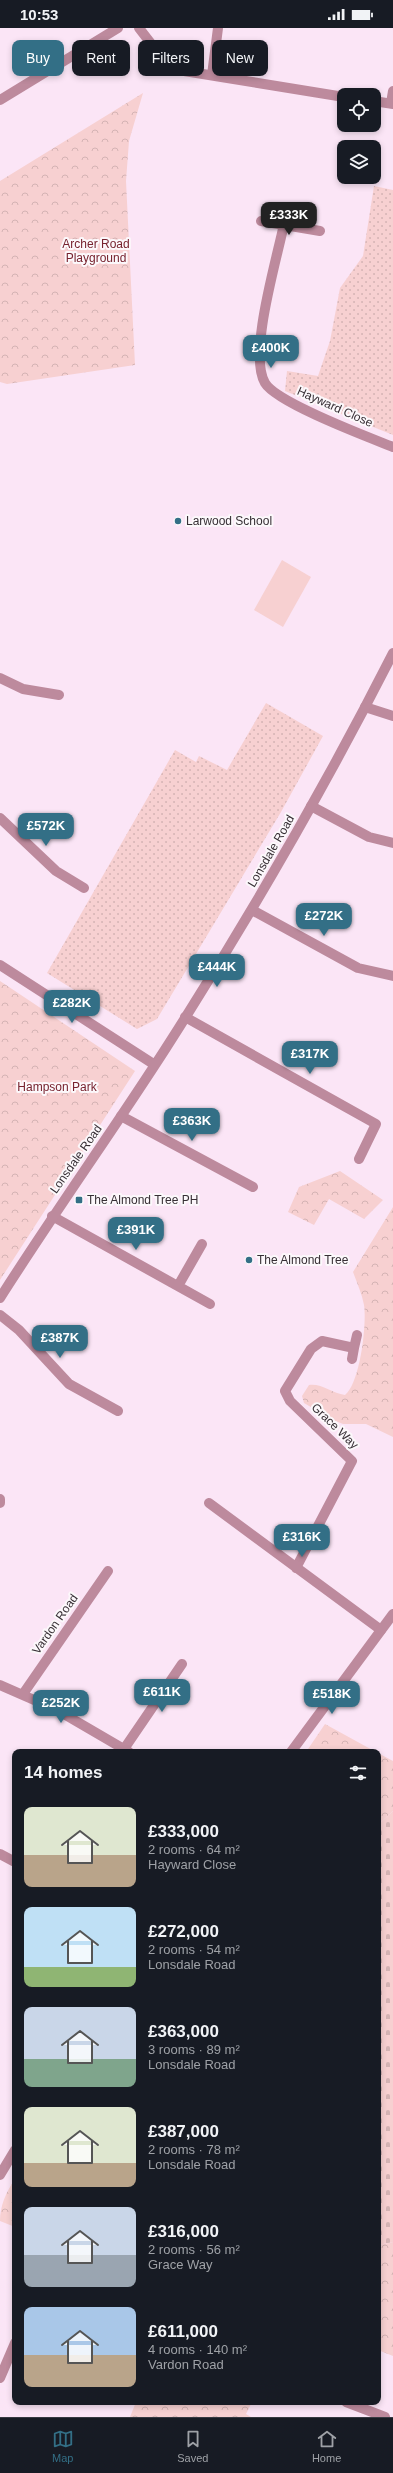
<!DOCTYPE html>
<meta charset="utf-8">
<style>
body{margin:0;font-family:Helvetica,sans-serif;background:#20242c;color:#f1f3f6;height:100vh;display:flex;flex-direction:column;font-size:15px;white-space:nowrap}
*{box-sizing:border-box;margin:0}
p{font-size:13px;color:#9ea1a6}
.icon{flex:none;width:22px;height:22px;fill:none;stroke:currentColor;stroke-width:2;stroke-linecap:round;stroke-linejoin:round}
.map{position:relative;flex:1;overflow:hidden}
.side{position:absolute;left:12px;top:1721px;width:369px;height:656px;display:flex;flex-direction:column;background:#171b24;border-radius:8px;box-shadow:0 2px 6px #0003}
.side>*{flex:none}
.banner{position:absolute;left:12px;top:12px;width:369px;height:36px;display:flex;gap:8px}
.fabs{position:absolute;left:337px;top:60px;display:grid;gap:8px}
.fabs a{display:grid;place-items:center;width:44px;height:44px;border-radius:8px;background:#171b24;box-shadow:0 2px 6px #0003;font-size:20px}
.price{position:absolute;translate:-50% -34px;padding:0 9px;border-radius:8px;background:#336f86;color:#fff;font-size:13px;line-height:26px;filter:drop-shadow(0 1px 2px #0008)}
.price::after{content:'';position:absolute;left:50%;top:24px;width:12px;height:9px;margin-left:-6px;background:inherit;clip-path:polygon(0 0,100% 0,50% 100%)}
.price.selected{background:#222;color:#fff}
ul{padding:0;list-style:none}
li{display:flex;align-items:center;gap:12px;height:100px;padding:0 12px}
li span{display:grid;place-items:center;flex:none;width:112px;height:80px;border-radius:8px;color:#555}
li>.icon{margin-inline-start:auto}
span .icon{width:48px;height:48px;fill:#fffc;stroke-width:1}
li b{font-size:17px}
h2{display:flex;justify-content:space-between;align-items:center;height:48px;padding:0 12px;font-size:17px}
.pill{padding:0 14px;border-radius:8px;background:#171b24;box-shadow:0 2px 6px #0003;font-size:14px;line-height:36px}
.pill.selected{background:#336f86;color:#fff}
.status{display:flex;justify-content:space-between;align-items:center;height:28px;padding:0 20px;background:#171b24;direction:ltr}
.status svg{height:11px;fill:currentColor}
.tab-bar{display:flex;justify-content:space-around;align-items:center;height:56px;border-top:1px solid #363941;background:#171b24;font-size:11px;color:#9ea1a6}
.tab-bar a{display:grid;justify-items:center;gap:2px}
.tab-bar .selected{color:#336f86}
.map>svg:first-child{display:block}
.grass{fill:url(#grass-dots)}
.forest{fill:url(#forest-crowns)}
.cemetery{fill:url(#cemetery-stones)}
.garden{fill:#f7d0d1}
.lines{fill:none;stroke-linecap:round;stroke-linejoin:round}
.minor{stroke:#bd8a9d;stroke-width:10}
.tertiary{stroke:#bd8a9d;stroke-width:10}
.poi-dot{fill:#336f86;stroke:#fcf8fb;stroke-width:1.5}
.labels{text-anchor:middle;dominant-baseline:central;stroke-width:4;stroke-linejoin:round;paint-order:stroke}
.park-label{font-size:12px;fill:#77232f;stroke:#fcf8fb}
.street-label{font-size:12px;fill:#372f35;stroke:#fcf8fb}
.poi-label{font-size:12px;fill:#372f35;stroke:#fcf8fb;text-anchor:start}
</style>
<div class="status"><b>10:53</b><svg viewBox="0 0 49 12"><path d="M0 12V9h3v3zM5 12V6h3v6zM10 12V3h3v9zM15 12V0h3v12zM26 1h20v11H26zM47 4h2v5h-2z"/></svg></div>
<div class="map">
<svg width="393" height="2389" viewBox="0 0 393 2389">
<defs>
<pattern id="grass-dots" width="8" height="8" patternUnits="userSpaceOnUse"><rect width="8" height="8" fill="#f7d0d1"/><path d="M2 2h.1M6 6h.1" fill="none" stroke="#d4b3b4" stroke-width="1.8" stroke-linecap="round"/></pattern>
<pattern id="forest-crowns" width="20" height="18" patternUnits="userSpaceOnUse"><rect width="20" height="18" fill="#f7d0d1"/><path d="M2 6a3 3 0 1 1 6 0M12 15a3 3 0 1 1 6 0" fill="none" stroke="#d4b3b4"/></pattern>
<pattern id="cemetery-stones" width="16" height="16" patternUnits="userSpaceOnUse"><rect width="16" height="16" fill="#f7d0d1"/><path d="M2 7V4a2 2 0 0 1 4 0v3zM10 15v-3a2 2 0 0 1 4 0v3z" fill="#d4b3b4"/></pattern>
</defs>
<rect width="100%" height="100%" fill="#fbe5f6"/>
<path class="grass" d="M 374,158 L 393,162 L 393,407 L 285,363 L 287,343 L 318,348 L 330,313 L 340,260 L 363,228 Z
M 266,675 L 323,708 L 281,784 L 157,991 L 137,1001 L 47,945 L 175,722 L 196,734 L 199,728 L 227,742 Z"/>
<path class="forest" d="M 143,65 L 129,113 L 126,153 L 135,337 L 7,356 L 0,354 L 0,153 Z
M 0,953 L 135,1043 L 0,1252 Z
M 340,1143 L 383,1172 L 364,1191 L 329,1171 L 314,1197 L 288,1184 L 299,1159 Z
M 393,1179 L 393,1409 L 366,1396 L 343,1396 L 331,1391 L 304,1375 L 302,1368 L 309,1357 C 321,1355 332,1365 345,1367 C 360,1355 367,1296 364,1277 C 362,1266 357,1255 353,1244 Z
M 325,1696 L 376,1724 L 306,1724 Z
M 378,1725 L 393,1733 L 393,1783 L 378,1797 Z
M 15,2151 L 15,2199 L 0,2193 C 0,2178 6,2164 15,2151 Z
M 393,2214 L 393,2328 L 378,2322 L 378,2217 Z
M 136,2374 L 252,2374 L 246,2386 L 251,2389 L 130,2389 Z"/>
<path class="cemetery" d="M 393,1783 L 393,2214 L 378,2217 L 378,1797 Z"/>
<path class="garden" d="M 282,532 L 311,549 L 283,599 L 254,582 Z"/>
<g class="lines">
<path class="minor" d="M 139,0 L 166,35 L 178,42 L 344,69
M 212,47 L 218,0
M 0,72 L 118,0
M 374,73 L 393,76
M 391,75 L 393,63
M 261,193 L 320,203
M 284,196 C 277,231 248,326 265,355 C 277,375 368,409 393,419
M 0,650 L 23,661 L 59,667
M 365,679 L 393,688
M 311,778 L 369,809 L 393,815
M 0,790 L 56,843 L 84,860
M 252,882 L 358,940 L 393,948
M 185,989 L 376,1096 L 359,1131
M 121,1088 L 253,1159
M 52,1188 L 210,1276
M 178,1258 L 202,1216
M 0,1287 L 19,1302 L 69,1356 L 118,1383
M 354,1320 L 357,1307
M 0,1471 L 0,1475
M 209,1475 L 381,1602
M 296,1540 L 352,1433 L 290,1373 L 285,1363 L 311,1321 L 322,1313 L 354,1320 L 352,1331
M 23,1666 L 108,1543
M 124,1721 L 182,1636
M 0,1826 L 15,1834
M 0,2350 L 15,2315
M 346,2374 L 385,2389"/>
<path class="tertiary" d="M 0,937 L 155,1037
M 0,1270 C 54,1185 112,1104 166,1020 C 248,892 324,761 393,625
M 0,1657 L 57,1682 L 129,1724
M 291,1724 L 393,1586
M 0,2147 L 15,2122"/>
</g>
<g class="poi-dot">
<circle cx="178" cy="493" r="4"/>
<rect x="75" y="1168" width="8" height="8" rx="2"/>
<circle cx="249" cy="1232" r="4"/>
</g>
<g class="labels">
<g class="park-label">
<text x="96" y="216">Archer Road<tspan x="96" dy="14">Playground</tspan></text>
<text x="57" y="1059">Hampson Park</text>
</g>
<g class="street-label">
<text transform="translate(335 379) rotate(24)">Hayward Close</text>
<text transform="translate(271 823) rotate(-60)">Lonsdale Road</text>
<text transform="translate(76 1131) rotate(-55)">Lonsdale Road</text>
<text transform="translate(335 1398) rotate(44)">Grace Way</text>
<text transform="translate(55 1596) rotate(-55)">Vardon Road</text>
</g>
<g class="poi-label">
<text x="186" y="493">Larwood School</text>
<text x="87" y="1172">The Almond Tree PH</text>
<text x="257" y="1232">The Almond Tree</text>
</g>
</g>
</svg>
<div class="fabs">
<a><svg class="icon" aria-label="locate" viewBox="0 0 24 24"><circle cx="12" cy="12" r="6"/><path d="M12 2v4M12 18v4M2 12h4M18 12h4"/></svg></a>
<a><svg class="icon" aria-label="layers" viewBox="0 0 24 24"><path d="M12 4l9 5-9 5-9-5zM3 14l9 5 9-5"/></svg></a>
</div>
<b class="price selected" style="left:289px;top:208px">£333K</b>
<b class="price" style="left:271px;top:341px">£400K</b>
<b class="price" style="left:46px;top:819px">£572K</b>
<b class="price" style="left:324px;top:909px">£272K</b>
<b class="price" style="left:217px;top:960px">£444K</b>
<b class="price" style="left:72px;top:996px">£282K</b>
<b class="price" style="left:310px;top:1047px">£317K</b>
<b class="price" style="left:192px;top:1114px">£363K</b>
<b class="price" style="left:136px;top:1223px">£391K</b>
<b class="price" style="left:60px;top:1331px">£387K</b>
<b class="price" style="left:302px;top:1530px">£316K</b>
<b class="price" style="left:162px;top:1685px">£611K</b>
<b class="price" style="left:332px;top:1687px">£518K</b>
<b class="price" style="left:61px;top:1696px">£252K</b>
<div class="banner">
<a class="pill selected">Buy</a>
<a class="pill">Rent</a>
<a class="pill">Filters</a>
<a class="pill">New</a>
</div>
<section class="side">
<h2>14 homes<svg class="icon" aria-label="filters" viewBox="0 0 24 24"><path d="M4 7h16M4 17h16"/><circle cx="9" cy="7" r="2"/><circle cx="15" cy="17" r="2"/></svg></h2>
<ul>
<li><span style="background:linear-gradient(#dfe7d0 60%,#b9a48a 0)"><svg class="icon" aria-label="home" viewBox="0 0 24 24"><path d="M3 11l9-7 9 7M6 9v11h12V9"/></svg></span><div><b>£333,000</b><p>2 rooms · 64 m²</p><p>Hayward Close</p></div></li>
<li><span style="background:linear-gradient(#bfe0f5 75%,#8fb573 0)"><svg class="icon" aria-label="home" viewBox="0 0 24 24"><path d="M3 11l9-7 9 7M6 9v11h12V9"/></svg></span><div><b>£272,000</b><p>2 rooms · 54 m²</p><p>Lonsdale Road</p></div></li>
<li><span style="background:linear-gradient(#c9d6e8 65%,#7fa58c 0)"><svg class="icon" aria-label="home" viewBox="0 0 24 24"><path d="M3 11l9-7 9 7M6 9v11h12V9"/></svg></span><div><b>£363,000</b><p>3 rooms · 89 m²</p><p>Lonsdale Road</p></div></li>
<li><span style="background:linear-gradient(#dfe7d0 70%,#b9a48a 0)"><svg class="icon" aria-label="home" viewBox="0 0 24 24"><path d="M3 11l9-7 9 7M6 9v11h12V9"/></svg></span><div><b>£387,000</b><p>2 rooms · 78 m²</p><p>Lonsdale Road</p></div></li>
<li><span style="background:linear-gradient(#c9d6e8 60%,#9aa5b1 0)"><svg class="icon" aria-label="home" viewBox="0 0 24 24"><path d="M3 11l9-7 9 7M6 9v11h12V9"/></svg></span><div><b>£316,000</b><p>2 rooms · 56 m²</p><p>Grace Way</p></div></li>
<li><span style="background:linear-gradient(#a9c7e8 60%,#b9a48a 0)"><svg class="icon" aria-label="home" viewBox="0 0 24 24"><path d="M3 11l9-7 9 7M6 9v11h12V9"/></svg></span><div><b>£611,000</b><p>4 rooms · 140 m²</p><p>Vardon Road</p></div></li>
</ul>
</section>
</div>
<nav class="tab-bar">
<a class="selected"><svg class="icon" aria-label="map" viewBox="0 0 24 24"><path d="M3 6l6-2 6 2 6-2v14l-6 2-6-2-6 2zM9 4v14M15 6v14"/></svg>Map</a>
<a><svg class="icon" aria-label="saved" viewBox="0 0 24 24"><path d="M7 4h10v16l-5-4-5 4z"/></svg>Saved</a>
<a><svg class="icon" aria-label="home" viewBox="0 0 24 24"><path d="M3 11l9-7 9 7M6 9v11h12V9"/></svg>Home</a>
</nav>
